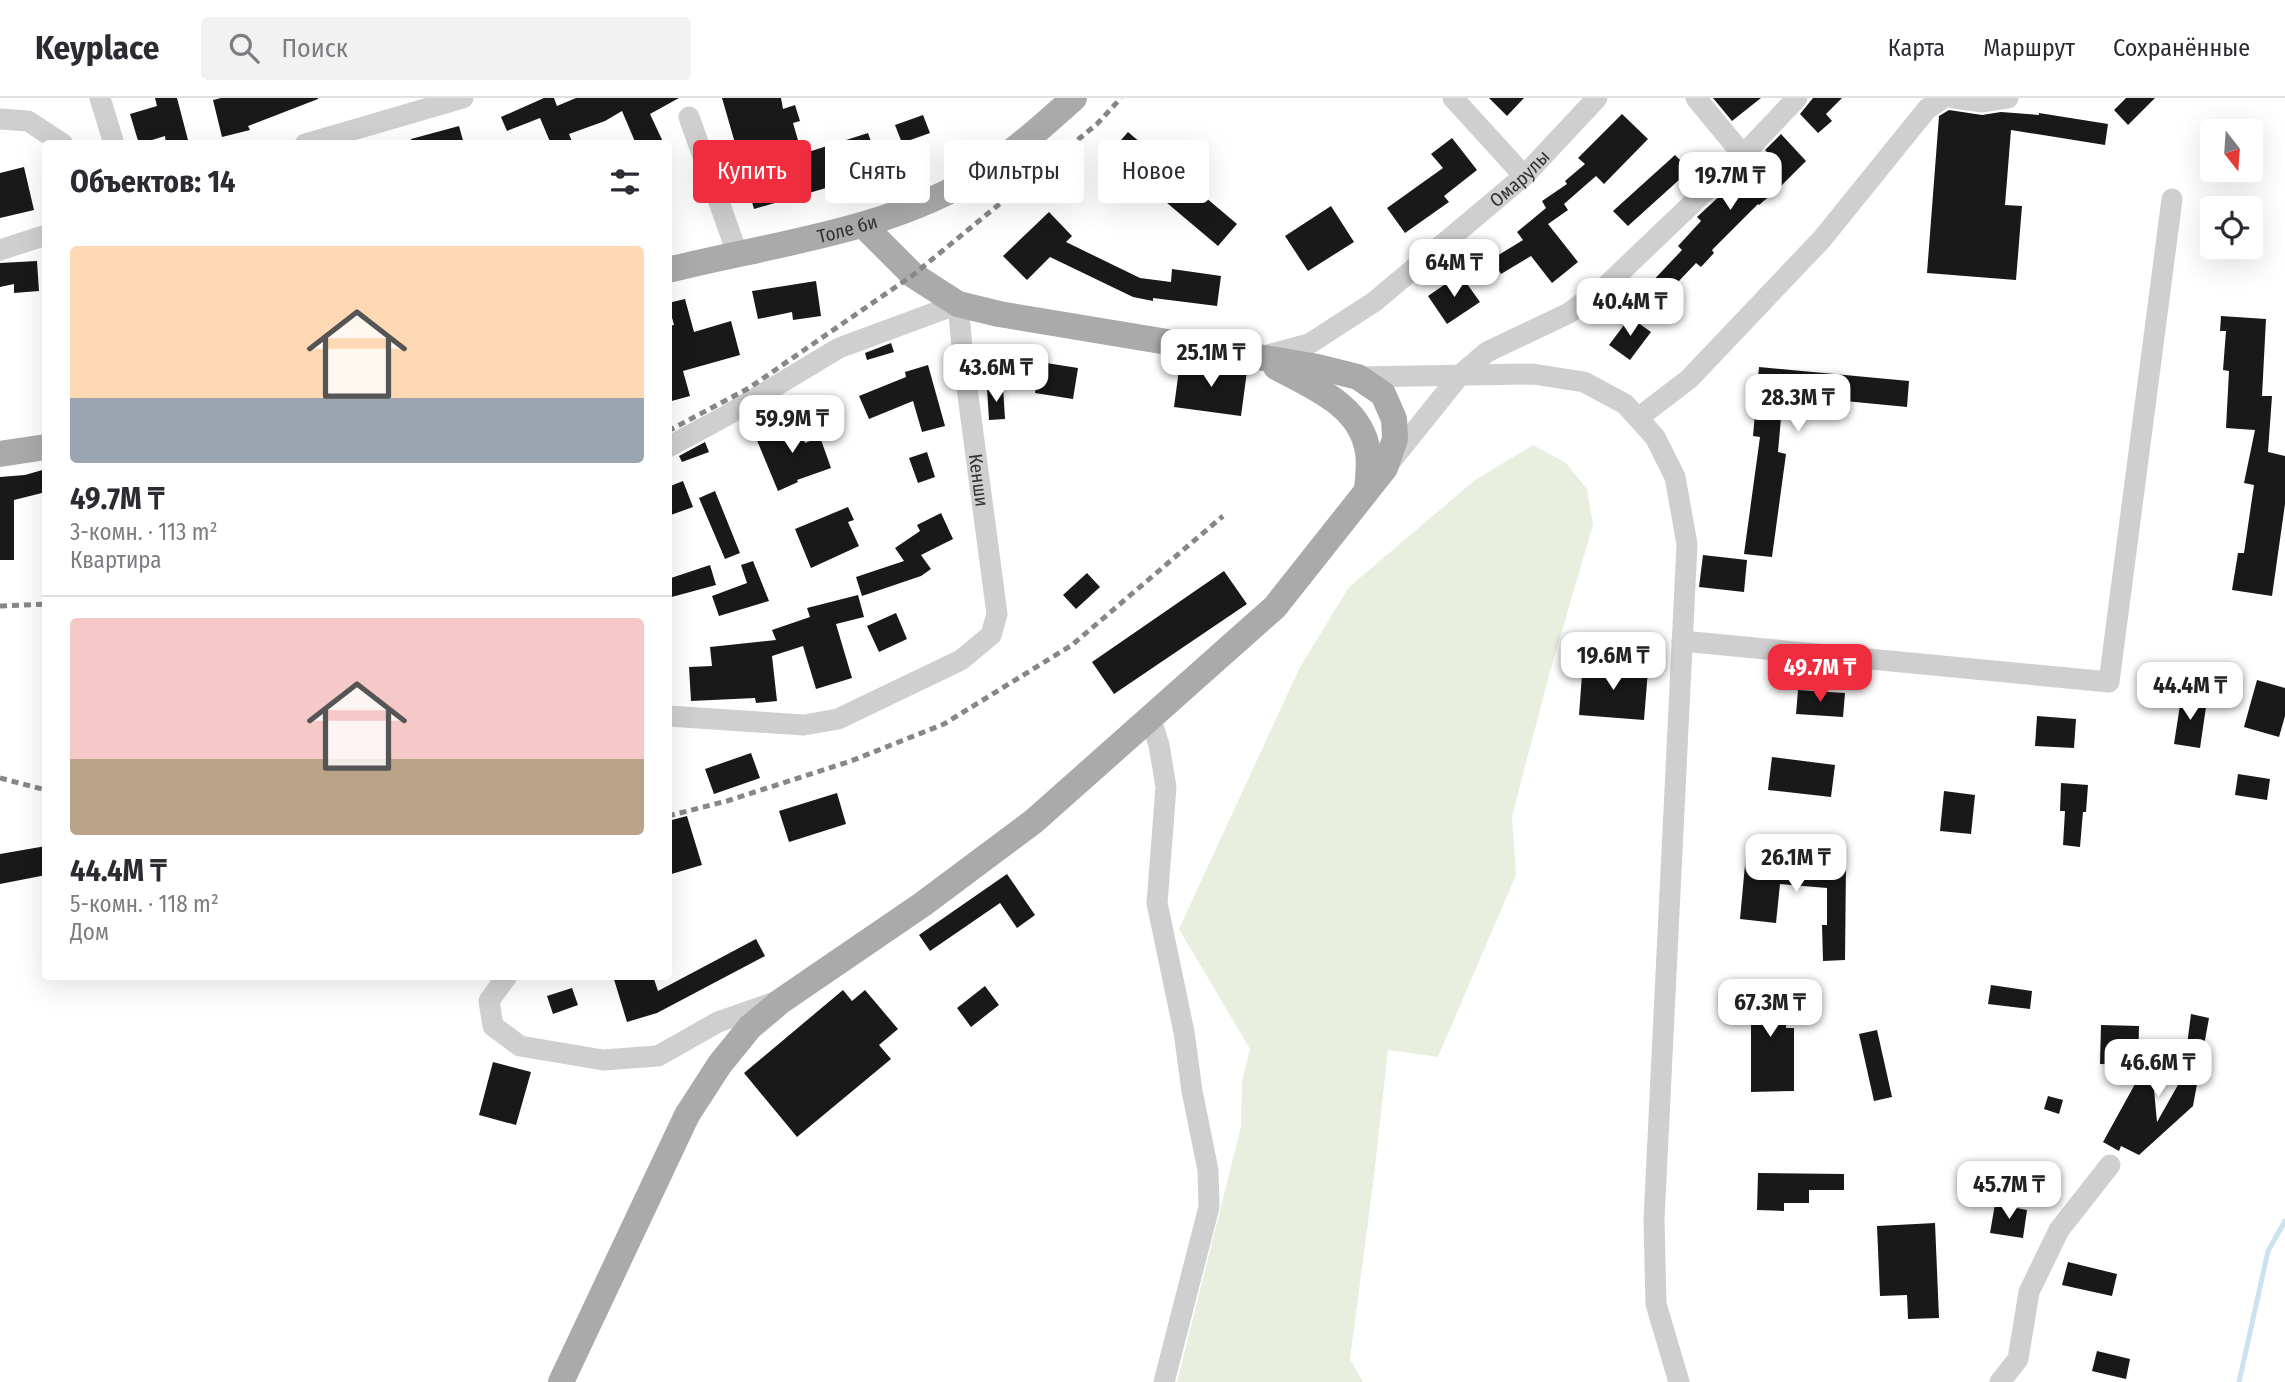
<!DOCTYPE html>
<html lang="ru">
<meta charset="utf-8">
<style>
body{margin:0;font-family:"Fira Sans Condensed",sans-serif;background:#f2f2f3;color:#2b2b33;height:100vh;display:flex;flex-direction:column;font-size:26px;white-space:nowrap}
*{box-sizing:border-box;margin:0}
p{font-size:23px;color:#7c7c81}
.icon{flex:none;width:38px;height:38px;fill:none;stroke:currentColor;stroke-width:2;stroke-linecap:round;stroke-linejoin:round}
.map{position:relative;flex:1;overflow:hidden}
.side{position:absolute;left:42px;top:42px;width:630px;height:840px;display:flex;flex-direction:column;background:#fff;border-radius:7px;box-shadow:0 7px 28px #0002}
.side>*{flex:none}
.top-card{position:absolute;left:693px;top:42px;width:665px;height:63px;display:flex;gap:14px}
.needle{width:46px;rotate:163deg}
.buttons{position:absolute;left:2200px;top:21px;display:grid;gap:14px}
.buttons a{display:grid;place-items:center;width:63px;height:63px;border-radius:7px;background:#fff;box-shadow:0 7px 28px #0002;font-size:35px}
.price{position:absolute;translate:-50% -60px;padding:0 16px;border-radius:14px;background:#fff;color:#222;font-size:23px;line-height:46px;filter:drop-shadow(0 2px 4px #0008)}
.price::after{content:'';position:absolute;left:50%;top:42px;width:21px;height:16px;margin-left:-10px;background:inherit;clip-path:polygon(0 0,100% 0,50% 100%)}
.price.on{background:#f02c3f;color:#fff}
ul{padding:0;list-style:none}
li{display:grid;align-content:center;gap:14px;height:371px;padding:0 28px}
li+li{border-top:2px solid #e1e1e2}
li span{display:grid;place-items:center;height:217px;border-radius:7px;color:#555}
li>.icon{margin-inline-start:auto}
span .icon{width:126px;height:126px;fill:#fffc;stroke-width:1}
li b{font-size:30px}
h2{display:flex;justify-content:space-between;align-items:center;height:84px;padding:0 28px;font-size:30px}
.chip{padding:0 24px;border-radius:7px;background:#fff;box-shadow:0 7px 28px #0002;font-size:24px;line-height:63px}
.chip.on{background:#f02c3f;color:#fff}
header{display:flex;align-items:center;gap:42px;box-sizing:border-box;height:98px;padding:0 35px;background:#fff;border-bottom:2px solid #e1e1e2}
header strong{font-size:33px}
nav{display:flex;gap:38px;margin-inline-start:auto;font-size:24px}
.search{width:490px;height:63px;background:#f2f2f3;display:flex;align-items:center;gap:18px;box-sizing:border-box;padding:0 24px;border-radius:7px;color:#7c7c81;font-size:26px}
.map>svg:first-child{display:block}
.green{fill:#e8efdf}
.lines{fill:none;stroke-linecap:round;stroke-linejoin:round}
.stream{stroke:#cbe2ef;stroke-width:5}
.building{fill:#191919}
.minor{stroke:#cfcfcf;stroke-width:21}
.major{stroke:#aaa;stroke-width:26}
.rail{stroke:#878787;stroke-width:5;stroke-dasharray:7 5;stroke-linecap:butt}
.labels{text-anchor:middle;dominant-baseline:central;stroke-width:7;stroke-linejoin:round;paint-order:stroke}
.street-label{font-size:19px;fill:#323232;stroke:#fff}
</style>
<header>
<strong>Keyplace</strong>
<div class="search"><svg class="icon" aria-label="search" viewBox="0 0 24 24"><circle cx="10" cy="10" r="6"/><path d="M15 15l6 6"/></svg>Поиск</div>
<nav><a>Карта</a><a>Маршрут</a><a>Сохранённые</a></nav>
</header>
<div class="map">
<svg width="2285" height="1284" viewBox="0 0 2285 1284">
<rect width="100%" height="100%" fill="#fff"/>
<path class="green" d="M 1533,347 L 1566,365 L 1587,391 L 1593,427 L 1551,570 L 1512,718 L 1516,777 L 1438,959 L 1388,952 L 1374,1078 L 1350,1261 L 1363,1284 L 1177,1284 L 1241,1029 L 1242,983 L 1250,951 L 1179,831 L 1300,569 L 1349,489 L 1475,382 Z"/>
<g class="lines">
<path class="stream" d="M 2239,1284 L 2268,1153 L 2285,1123"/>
</g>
<path class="building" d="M 155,0 L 177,0 L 189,46 L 166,46 L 165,38 L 139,46 L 130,16 L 157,8 Z
M 221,0 L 318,0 L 318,1 L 248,28 L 250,32 L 222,39 L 213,2 Z
M 544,0 L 554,0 L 557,8 L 576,0 L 679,0 L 650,16 L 664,46 L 636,46 L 622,13 L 605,23 L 569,36 L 573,46 L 551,46 L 540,20 L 507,33 L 501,19 Z
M 722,0 L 781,0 L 783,11 L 795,7 L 800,23 L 793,25 L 802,56 L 868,35 L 875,55 L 891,49 L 899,72 L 864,84 L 827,93 L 826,90 L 754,111 Z
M 1489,0 L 1524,0 L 1507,18 Z
M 1713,0 L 1761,0 L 1732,23 Z
M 1813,0 L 1842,0 L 1826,16 L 1832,23 L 1818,35 L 1800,16 Z
M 2126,0 L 2155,0 L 2128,27 L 2114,12 Z
M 1949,12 L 1982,17 L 2001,14 L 2039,17 L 2039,15 L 2108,26 L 2105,47 L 2011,32 L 2005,107 L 2022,108 L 2016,182 L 1927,175 L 1939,18 Z
M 1622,16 L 1648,41 L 1604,86 L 1596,78 L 1564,106 L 1568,112 L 1548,126 L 1578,164 L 1552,185 L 1531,158 L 1501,176 L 1492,161 L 1523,142 L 1517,134 L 1546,110 L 1542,103 L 1567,86 L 1565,83 L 1585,66 L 1578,60 Z
M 923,17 L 930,35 L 902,45 L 895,27 Z
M 459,28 L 464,46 L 412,46 L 411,41 Z
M 1128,34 L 1237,126 L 1218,148 L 1109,56 Z
M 1781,36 L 1806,63 L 1780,89 L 1759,107 L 1758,106 L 1712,152 L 1714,155 L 1701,169 L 1696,165 L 1661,202 L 1647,189 L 1682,152 L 1678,148 L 1701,123 L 1697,119 L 1767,54 L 1765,52 Z
M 1452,40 L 1477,72 L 1444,98 L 1449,104 L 1405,135 L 1387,110 L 1443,70 L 1431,56 Z
M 1675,57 L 1690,72 L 1628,128 L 1613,113 Z
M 24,69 L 34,112 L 0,120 L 0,75 Z
M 1331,108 L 1354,144 L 1308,173 L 1285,138 Z
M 1049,114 L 1072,138 L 1066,144 L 1140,180 L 1171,184 L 1172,171 L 1221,178 L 1217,208 L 1153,200 L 1153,203 L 1133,199 L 1050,159 L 1027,182 L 1003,158 Z
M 37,163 L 39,193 L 14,195 L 14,186 L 0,189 L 0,165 Z
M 1460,176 L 1480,204 L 1447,226 L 1428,198 Z
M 816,183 L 821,218 L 793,222 L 792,214 L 758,221 L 752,193 Z
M 685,201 L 694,234 L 731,223 L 740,257 L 683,273 L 690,298 L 668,304 L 668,228 L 674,227 L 668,205 Z
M 2221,218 L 2266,221 L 2262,298 L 2272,298 L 2268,354 L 2285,358 L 2285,406 L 2272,498 L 2232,492 L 2238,455 L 2244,455 L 2254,387 L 2244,385 L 2255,332 L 2226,330 L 2229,273 L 2223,272 L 2226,233 L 2220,233 Z
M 1630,219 L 1651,234 L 1630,262 L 1609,247 Z
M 891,245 L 894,254 L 867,262 L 865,255 Z
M 1040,264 L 1078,270 L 1073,301 L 1035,295 Z
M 1180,264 L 1247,273 L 1241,318 L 1174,309 Z
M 928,267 L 945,328 L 922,334 L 913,303 L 869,321 L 859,298 L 906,279 L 905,274 Z
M 1759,269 L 1909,283 L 1907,309 L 1783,297 L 1778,354 L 1786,356 L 1772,459 L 1744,456 L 1760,339 L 1753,338 Z
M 1003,289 L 1005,321 L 989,322 L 987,290 Z
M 796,323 L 805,345 L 820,339 L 831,370 L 797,382 L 798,384 L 778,393 L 756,340 Z
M 705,344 L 709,354 L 682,364 L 679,358 Z
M 927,354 L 935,379 L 918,385 L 909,360 Z
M 46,371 L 46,394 L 14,402 L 14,462 L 0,462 L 0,379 L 25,377 Z
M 683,383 L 693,409 L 668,418 L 668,389 Z
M 715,393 L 740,455 L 725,461 L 699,400 Z
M 848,409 L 854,422 L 848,424 L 859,448 L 811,470 L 795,431 Z
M 941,415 L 953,441 L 921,457 L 931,471 L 921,478 L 862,498 L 856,479 L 904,463 L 895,450 L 920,433 L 917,427 Z
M 1703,457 L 1747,462 L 1744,494 L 1699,489 Z
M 753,463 L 769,503 L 719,518 L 712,498 L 747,485 L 741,467 Z
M 710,467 L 716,487 L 668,500 L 668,481 Z
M 1224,473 L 1247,506 L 1114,596 L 1092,564 Z
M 1087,475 L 1100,489 L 1076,511 L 1063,497 Z
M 858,497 L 864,519 L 836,526 L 852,580 L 816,591 L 803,548 L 772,558 L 777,603 L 756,605 L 755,600 L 691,603 L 689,569 L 712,568 L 710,549 L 776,542 L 772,532 L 810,519 L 807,510 Z
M 896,515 L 907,541 L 879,554 L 867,528 Z
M 1583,563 L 1609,565 L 1609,569 L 1648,572 L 1644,622 L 1579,617 Z
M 2257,582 L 2285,590 L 2285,618 L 2279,639 L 2244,629 Z
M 1798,592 L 1845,595 L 1843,619 L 1796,616 Z
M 2182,594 L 2197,596 L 2195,608 L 2206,609 L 2200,650 L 2174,646 Z
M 2037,618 L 2076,621 L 2074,650 L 2035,648 Z
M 751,655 L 760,680 L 714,696 L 705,671 Z
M 1772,659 L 1835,667 L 1831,699 L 1768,692 Z
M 2238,676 L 2270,681 L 2267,702 L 2235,697 Z
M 2061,685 L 2088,687 L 2086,714 L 2083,714 L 2080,749 L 2063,747 L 2065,713 L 2060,713 Z
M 1944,693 L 1975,697 L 1971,736 L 1940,733 Z
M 837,695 L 846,726 L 789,744 L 779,713 Z
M 687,718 L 702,767 L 668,777 L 668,723 Z
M 46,748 L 46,777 L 0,786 L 0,756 Z
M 1746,756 L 1806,761 L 1806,765 L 1846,765 L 1845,862 L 1823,863 L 1822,827 L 1827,827 L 1827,790 L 1780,786 L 1776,825 L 1740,821 Z
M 1007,776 L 1035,817 L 1017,830 L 1000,805 L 930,853 L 919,837 Z
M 756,841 L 765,858 L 657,915 L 627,924 L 613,878 L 653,878 L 658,893 Z
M 1991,887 L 2032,893 L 2030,911 L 1988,906 Z
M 985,888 L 999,907 L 971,929 L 957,910 Z
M 1785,888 L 1786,930 L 1794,930 L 1794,993 L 1751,994 L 1751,926 L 1744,927 L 1743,889 Z
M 572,890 L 578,907 L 553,916 L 547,898 Z
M 843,892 L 852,903 L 865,892 L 898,931 L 879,947 L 891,961 L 797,1039 L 744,975 Z
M 2191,916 L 2209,920 L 2193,1008 L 2139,1057 L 2121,1048 L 2119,1053 L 2103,1044 L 2135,986 L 2133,971 L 2152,970 L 2157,1024 L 2183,978 Z
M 2101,927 L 2139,928 L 2138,967 L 2100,966 Z
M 1877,932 L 1892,999 L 1874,1003 L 1859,936 Z
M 493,964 L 531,974 L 516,1027 L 479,1017 Z
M 2048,998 L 2063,1002 L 2059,1016 L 2044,1011 Z
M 1758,1075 L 1844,1076 L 1844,1092 L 1809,1092 L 1809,1105 L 1784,1105 L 1784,1113 L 1757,1112 Z
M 1995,1106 L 2027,1112 L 2023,1140 L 1990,1135 Z
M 1935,1125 L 1939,1220 L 1908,1221 L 1907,1197 L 1880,1198 L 1877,1128 Z
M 2068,1164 L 2117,1176 L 2112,1198 L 2062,1187 Z
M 2097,1253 L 2130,1261 L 2126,1281 L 2092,1273 Z"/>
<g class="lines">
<g class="minor">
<path d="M 100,0 L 114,46"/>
<path d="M 1453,0 L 1524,78"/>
<path d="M 1696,0 L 1743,57"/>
<path d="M 1954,0 L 1983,4 L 2008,0"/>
<path d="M 689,19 L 737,155"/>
<path d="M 0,21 L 28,23 L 63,46"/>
<path d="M 305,46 L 463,0"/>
<path d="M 0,152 L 46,137"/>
<path id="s1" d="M 1264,258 L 1309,246 L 1374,204 L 1524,78 L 1597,0"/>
<path d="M 1358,279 L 1533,276 L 1584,284 L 1625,306 L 1655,339 L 1675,379 L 1687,446 L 1654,1122 L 1656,1206 L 1679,1284"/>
<path d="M 1638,320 L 1689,281 L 1822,141 L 1927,11 L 1943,0"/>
<path id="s2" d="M 668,349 L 724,319 L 839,250 L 958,206 L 963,260 L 997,516 L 991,537 L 961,562 L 838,621 L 804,627 L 668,618"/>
<path d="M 1391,363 L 1460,277 L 1487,254 L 1569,215 L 1607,187 L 1743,57 L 1797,0"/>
<path d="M 1682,543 L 2109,584 L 2172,101"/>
<path d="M 1150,619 L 1159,647 L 1166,689 L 1157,805 L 1184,934 L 1192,993 L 1208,1072 L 1209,1109 L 1164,1284"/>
<path d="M 507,878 L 489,903 L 493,928 L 520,948 L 603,962 L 658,958 L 718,924 L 775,904"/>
<path d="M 2000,1284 L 2018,1261 L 2029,1194 L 2059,1132 L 2110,1067"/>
</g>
<g class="major">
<path id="s3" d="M 668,172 C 771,146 893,133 983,74 C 1016,52 1045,26 1074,0"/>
<path d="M 1276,269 C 1314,290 1361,307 1368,354 C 1370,366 1368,380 1367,392"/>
<path d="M 0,356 L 46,349"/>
<path d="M 561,1284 L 687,1017 L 720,966 L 750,929 L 781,903 L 923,806 L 1034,723 L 1275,509 L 1385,370 L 1395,341 L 1394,321 L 1383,296 L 1358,279 L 1318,269 L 999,216 L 958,206 L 913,177 L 864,128"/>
</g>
<path class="rail" d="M 668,333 L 749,290 L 913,177 L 1097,26 L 1121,0
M 0,508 L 46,506
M 0,680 L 46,692
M 668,718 L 727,703 L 851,663 L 944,626 L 1072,547 L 1223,418"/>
</g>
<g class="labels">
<g class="street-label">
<text stroke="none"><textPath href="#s1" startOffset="315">Омарулы</textPath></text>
<text stroke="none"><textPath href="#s3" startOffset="184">Толе би</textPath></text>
<text stroke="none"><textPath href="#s2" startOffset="502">Кенши</textPath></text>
</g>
</g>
</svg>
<div class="buttons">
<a><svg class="needle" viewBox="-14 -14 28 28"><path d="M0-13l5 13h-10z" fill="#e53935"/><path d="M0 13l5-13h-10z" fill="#7c7c81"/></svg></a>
<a><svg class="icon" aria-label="locate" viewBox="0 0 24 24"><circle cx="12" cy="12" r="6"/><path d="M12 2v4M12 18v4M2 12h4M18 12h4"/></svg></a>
</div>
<b class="price" style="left:1730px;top:114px">19.7M ₸</b>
<b class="price" style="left:1454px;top:201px">64M ₸</b>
<b class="price" style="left:1630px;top:240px">40.4M ₸</b>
<b class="price" style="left:1211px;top:291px">25.1M ₸</b>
<b class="price" style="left:996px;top:306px">43.6M ₸</b>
<b class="price" style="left:1798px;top:336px">28.3M ₸</b>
<b class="price" style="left:792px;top:357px">59.9M ₸</b>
<b class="price" style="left:1613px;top:594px">19.6M ₸</b>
<b class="price on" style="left:1820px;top:606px">49.7M ₸</b>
<b class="price" style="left:2190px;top:624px">44.4M ₸</b>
<b class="price" style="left:1796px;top:796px">26.1M ₸</b>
<b class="price" style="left:1770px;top:941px">67.3M ₸</b>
<b class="price" style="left:2158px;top:1001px">46.6M ₸</b>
<b class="price" style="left:2009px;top:1123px">45.7M ₸</b>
<div class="top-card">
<a class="chip on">Купить</a>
<a class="chip">Снять</a>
<a class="chip">Фильтры</a>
<a class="chip">Новое</a>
</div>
<section class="side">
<h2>Объектов: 14<svg class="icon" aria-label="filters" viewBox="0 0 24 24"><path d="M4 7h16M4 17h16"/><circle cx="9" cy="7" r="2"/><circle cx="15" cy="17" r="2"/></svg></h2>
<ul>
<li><span style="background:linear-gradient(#ffd9b3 70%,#9aa5b1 0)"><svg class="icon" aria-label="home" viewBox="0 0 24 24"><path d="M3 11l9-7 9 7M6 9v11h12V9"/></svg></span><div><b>49.7M ₸</b><p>3-комн. · 113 m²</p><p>Квартира</p></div></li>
<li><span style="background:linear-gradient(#f6c9c9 65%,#b9a48a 0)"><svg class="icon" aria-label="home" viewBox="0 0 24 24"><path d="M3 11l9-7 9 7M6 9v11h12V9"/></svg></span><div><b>44.4M ₸</b><p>5-комн. · 118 m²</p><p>Дом</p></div></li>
</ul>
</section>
</div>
